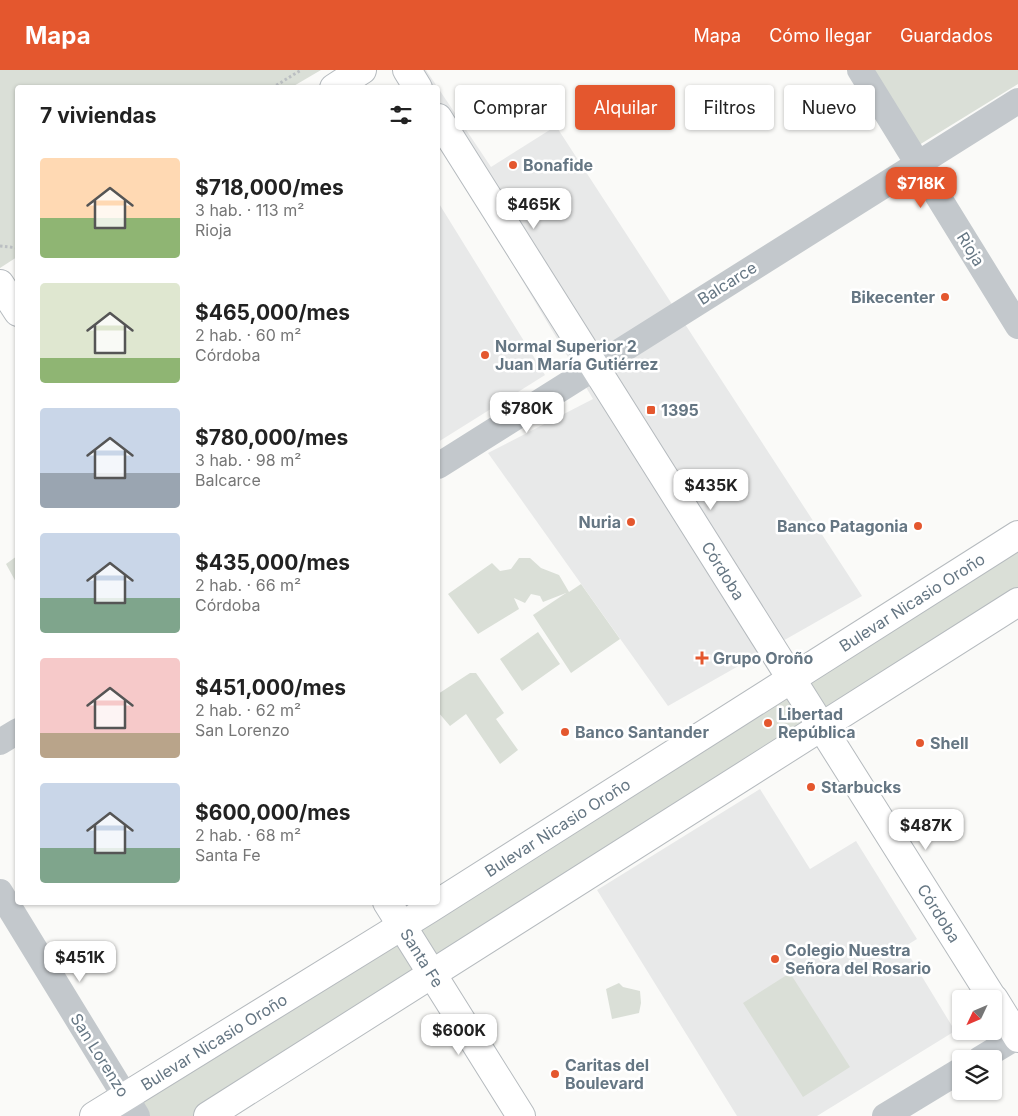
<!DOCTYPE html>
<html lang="es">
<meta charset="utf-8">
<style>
body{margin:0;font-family:Inter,sans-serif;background:#f2f2f2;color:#222;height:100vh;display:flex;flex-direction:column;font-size:19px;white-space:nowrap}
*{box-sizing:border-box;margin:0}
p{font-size:16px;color:#767676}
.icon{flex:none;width:28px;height:28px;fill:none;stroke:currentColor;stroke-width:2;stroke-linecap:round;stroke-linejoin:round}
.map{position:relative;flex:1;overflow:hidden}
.drawer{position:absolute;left:15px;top:15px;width:425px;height:820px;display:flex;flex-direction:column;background:#fff;border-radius:5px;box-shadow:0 1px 4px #0004}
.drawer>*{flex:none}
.guide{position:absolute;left:455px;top:15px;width:475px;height:45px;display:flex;gap:10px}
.needle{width:32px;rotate:226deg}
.buttons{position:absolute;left:952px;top:920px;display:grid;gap:10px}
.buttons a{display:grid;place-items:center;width:50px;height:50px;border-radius:5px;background:#fff;box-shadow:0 1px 4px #0004;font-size:25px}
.price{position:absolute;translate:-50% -42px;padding:0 11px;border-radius:10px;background:#fff;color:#222;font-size:16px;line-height:32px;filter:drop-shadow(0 1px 2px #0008)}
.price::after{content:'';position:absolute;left:50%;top:30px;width:15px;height:11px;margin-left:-8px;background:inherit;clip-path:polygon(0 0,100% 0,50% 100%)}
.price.active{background:#e4572e;color:#fff}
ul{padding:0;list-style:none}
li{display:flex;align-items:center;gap:15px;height:125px;padding:0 25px}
li span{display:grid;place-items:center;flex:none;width:140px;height:100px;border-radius:5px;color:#555}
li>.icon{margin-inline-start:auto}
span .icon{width:60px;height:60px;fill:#fffc;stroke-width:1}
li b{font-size:21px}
h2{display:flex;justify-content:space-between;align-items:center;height:60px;padding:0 25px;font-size:21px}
.pill{padding:0 18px;border-radius:5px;background:#fff;box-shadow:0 1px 4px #0004;font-size:18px;line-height:45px}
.pill.active{background:#e4572e;color:#fff}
header{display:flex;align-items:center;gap:30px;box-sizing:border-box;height:70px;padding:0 25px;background:#e4572e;color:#fff}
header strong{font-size:24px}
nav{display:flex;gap:28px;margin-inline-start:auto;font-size:18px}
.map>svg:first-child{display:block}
.built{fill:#e8e9e9}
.green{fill:#dadfd7}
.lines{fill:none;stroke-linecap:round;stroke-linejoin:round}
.major-casing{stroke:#b5babe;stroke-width:30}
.path{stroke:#bbbfc2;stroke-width:3;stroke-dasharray:2.5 2.5;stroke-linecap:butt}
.minor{stroke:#c3c8cc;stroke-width:26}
.major{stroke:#fff;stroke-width:28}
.poi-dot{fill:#e4572e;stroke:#fff;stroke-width:2}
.labels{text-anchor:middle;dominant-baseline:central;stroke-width:5;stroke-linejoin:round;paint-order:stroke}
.poi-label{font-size:16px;font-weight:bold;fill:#657683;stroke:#fff;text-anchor:start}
.street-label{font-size:16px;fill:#657683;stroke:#fff}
</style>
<header>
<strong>Mapa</strong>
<nav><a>Mapa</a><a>Cómo llegar</a><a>Guardados</a></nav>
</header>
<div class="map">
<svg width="1018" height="1046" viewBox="0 0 1018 1046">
<rect width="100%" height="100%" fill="#fafaf8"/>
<path class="built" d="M 396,0 L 426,0 L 491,97 L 556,56 L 862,526 L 668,636 L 488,383 L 593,329 L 438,69 L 438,18 L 406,17 Z
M 438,132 L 545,305 L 438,372 Z
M 760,719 L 810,799 L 856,771 L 917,869 L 904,877 L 955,961 L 817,1046 L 737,1046 L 597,820 Z"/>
<path class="green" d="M 0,0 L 321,0 L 292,17 L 18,18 L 17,187 L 0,198 Z
M 873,0 L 1018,0 L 1018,14 L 919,75 Z
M 1018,465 L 1018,532 L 208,1046 L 94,1046 Z
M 17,486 L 17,514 L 6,494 Z
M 519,488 L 530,488 L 541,498 L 559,505 L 569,522 L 581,514 L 620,569 L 571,603 L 533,545 L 566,523 L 543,532 L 540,526 L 531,524 L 525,533 L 514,528 L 519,539 L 478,564 L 448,524 L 492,493 L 500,501 L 511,499 Z
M 538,562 L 560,594 L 522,621 L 500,589 Z
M 470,603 L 476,603 L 504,643 L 496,649 L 518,680 L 500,694 L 466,644 L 450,656 L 438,642 L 438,624 Z
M 790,903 L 850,997 L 803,1027 L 743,933 Z
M 619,913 L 623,917 L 640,921 L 641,933 L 639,943 L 612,949 L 606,919 Z"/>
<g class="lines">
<defs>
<g id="major">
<path d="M 407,0 L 418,18"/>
<path d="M 334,18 L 362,0"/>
<path id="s1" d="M 438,48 L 993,929"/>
<path d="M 0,214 L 18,242"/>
<path id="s2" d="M 387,832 L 521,1046"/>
<path d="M 994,929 L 1018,968"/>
<path id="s3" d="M 94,1046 L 429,839 L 1018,465"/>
<path d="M 208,1046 L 1018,532"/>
</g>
</defs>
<use href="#major" class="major-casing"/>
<path class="path" d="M 272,18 L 301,0
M 0,176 L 18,178"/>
<path class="minor" d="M 860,0 L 1018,256
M 438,396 L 1018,31
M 0,672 L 18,661
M 0,822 L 137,1046
M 980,989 L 1018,966
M 885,1046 L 961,1000"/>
<use href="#major" class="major"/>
</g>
<g class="poi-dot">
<circle cx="513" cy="95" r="5"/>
<circle cx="945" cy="227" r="5"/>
<circle cx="485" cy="285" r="5"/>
<rect x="646" y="335" width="10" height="10" rx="2.5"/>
<circle cx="631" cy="452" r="5"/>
<circle cx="918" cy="456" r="5"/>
<path d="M699.5 580.5h5v5h5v5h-5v5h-5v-5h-5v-5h5z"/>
<circle cx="768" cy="653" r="5"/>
<circle cx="565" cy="662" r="5"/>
<circle cx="920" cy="673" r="5"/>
<circle cx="811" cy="717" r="5"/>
<circle cx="775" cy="889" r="5"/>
<circle cx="555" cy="1004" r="5"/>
</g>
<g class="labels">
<g class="poi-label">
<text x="523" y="95">Bonafide</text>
<text x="935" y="227" text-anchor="end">Bikecenter</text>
<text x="495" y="276">Normal Superior 2<tspan x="495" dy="18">Juan María Gutiérrez</tspan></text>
<text x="661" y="340">1395</text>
<text x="621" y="452" text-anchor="end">Nuria</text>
<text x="908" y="456" text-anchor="end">Banco Patagonia</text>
<text x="713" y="588">Grupo Oroño</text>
<text x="778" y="644">Libertad<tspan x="778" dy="18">República</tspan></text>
<text x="575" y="662">Banco Santander</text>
<text x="930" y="673">Shell</text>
<text x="821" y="717">Starbucks</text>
<text x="785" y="880">Colegio Nuestra<tspan x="785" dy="18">Señora del Rosario</tspan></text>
<text x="565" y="995">Caritas del<tspan x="565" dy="18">Boulevard</tspan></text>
</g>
<g class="street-label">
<text transform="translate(971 179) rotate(58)">Rioja</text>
<text transform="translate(727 213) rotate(-32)">Balcarce</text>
<text stroke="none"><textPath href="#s1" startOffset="535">Córdoba</textPath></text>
<text stroke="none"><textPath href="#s3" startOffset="966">Bulevar Nicasio Oroño</textPath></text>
<text stroke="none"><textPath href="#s3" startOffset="546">Bulevar Nicasio Oroño</textPath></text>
<text stroke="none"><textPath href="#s1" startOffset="940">Córdoba</textPath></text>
<text stroke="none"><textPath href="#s2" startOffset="66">Santa Fe</textPath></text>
<text stroke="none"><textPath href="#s3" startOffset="141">Bulevar Nicasio Oroño</textPath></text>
<text transform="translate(100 985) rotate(58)">San Lorenzo</text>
</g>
</g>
</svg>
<div class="buttons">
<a><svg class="needle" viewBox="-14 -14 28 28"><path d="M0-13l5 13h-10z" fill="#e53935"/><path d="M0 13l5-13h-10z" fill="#767676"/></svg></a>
<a><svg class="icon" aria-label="layers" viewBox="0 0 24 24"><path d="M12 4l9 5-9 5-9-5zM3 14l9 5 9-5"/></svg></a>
</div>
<b class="price active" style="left:921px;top:139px">$718K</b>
<b class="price" style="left:534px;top:160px">$465K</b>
<b class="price" style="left:527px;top:364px">$780K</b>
<b class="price" style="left:711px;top:441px">$435K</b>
<b class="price" style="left:926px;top:781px">$487K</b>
<b class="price" style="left:80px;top:913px">$451K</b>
<b class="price" style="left:459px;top:986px">$600K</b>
<div class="guide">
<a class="pill">Comprar</a>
<a class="pill active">Alquilar</a>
<a class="pill">Filtros</a>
<a class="pill">Nuevo</a>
</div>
<section class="drawer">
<h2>7 viviendas<svg class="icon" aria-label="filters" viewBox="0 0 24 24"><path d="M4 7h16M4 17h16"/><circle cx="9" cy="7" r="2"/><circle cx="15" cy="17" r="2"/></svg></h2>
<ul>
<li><span style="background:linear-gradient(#ffd9b3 60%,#8fb573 0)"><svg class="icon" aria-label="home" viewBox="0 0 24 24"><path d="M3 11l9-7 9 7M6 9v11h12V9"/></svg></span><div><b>$718,000/mes</b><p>3 hab. · 113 m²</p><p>Rioja</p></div></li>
<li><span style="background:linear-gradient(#dfe7d0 75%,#8fb573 0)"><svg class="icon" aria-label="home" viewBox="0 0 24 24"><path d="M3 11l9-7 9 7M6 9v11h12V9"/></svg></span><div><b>$465,000/mes</b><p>2 hab. · 60 m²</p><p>Córdoba</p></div></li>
<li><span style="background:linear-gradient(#c9d6e8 65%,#9aa5b1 0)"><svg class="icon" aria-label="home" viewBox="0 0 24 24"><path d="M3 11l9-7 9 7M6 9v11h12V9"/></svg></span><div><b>$780,000/mes</b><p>3 hab. · 98 m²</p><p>Balcarce</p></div></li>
<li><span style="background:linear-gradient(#c9d6e8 65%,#7fa58c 0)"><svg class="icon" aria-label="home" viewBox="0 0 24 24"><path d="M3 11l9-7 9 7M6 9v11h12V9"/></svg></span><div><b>$435,000/mes</b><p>2 hab. · 66 m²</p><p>Córdoba</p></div></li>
<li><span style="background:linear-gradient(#f6c9c9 75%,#b9a48a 0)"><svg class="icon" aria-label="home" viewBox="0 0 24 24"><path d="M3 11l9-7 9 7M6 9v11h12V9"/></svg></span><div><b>$451,000/mes</b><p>2 hab. · 62 m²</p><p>San Lorenzo</p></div></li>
<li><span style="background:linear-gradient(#c9d6e8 65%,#7fa58c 0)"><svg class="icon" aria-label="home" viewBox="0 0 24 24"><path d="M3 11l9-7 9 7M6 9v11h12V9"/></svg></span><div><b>$600,000/mes</b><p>2 hab. · 68 m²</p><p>Santa Fe</p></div></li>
</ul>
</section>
</div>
